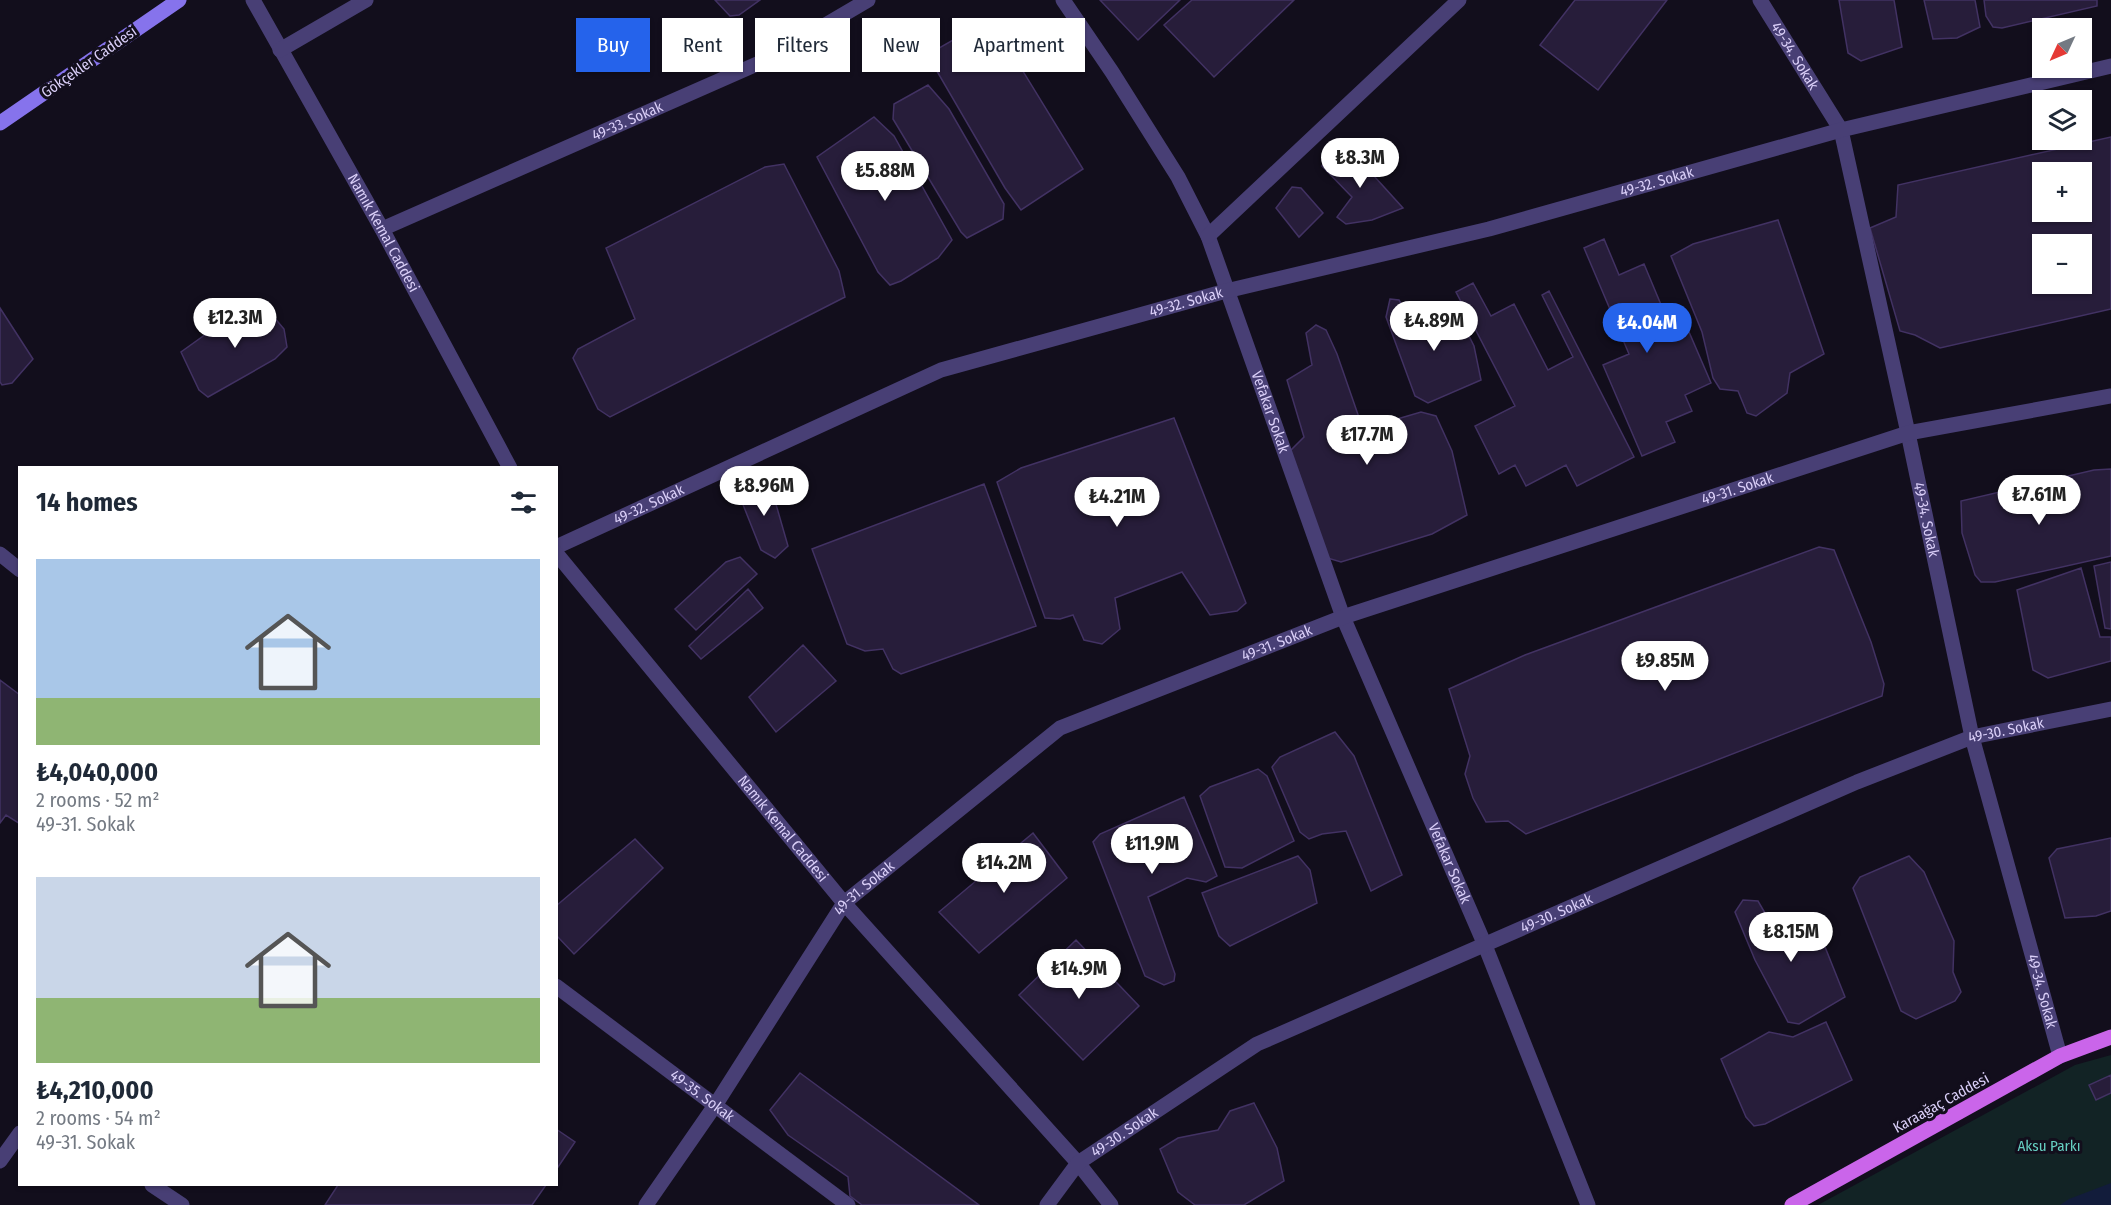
<!DOCTYPE html>
<meta charset="utf-8">
<style>
body{margin:0;font-family:"Fira Sans Condensed",sans-serif;background:#f6f6f7;color:#1f2937;height:100vh;display:flex;flex-direction:column;font-size:22px;white-space:nowrap}
*{box-sizing:border-box;margin:0}
p{font-size:20px;color:#747a83}
.icon{flex:none;width:33px;height:33px;fill:none;stroke:currentColor;stroke-width:2;stroke-linecap:round;stroke-linejoin:round}
.map{position:relative;flex:1;overflow:hidden}
.sheet{position:absolute;left:18px;top:466px;width:540px;height:720px;display:flex;flex-direction:column;background:#fff;border-radius:0px;box-shadow:0 2px 4px #0004}
.sheet>*{flex:none}
.guide{position:absolute;left:576px;top:18px;width:570px;height:54px;display:flex;gap:12px}
.needle{width:39px;rotate:226deg}
.controls{position:absolute;left:2032px;top:18px;display:grid;gap:12px}
.controls a{display:grid;place-items:center;width:60px;height:60px;border-radius:0px;background:#fff;box-shadow:0 2px 4px #0004;font-size:30px}
.price{position:absolute;translate:-50% -51px;padding:0 14px;border-radius:21px;background:#fff;color:#222;font-size:20px;line-height:39px;filter:drop-shadow(0 2px 3px #0008)}
.price::after{content:'';position:absolute;left:50%;top:36px;width:18px;height:14px;margin-left:-9px;background:inherit;clip-path:polygon(0 0,100% 0,50% 100%)}
.price.selected{background:#2563eb;color:#fff}
ul{padding:0;list-style:none}
li{display:grid;align-content:center;gap:12px;height:318px;padding:0 18px}
li span{display:grid;place-items:center;height:186px;border-radius:0px;color:#555}
li>.icon{margin-inline-start:auto}
span .icon{width:108px;height:108px;fill:#fffc;stroke-width:1}
li b{font-size:26px}
h2{display:flex;justify-content:space-between;align-items:center;height:72px;padding:0 18px;font-size:26px}
.chip{padding:0 21px;border-radius:0px;background:#fff;box-shadow:0 2px 4px #0004;font-size:21px;line-height:54px}
.chip.selected{background:#2563eb;color:#fff}
.map>svg:first-child{display:block}
.green{fill:#122325}
.water{fill:#121c3b}
.building{fill:#271d3a;stroke:#423263;stroke-width:1.5;fill-rule:evenodd}
.lines{fill:none;stroke-linecap:round;stroke-linejoin:round}
.street{stroke:#483f75;stroke-width:15}
.secondary{stroke:#8673ec;stroke-width:15}
.primary{stroke:#ca65ea;stroke-width:15}
.labels{text-anchor:middle;dominant-baseline:central;stroke-width:6;stroke-linejoin:round;paint-order:stroke}
.street-label{font-size:15px;fill:#dacff8;stroke:#120e1c}
.park-label{font-size:15px;fill:#66cec2;stroke:#120e1c}
</style>
<div class="map">
<svg width="2111" height="1205" viewBox="0 0 2111 1205">
<rect width="100%" height="100%" fill="#120e1c"/>
<path class="green" d="M 2111,1055 L 2111,1205 L 1818,1205 L 2075,1065 Z"/>
<path class="water" d="M 2111,1183 L 2111,1205 L 2060,1205 L 2069,1199 Z"/>
<path class="building" d="M 715,0 L 760,0 L 739,15 L 730,16 Z
M 1100,0 L 1180,0 L 1138,40 Z
M 1192,0 L 1294,0 L 1214,77 L 1164,25 Z
M 1575,0 L 1667,0 L 1598,90 L 1540,45 Z
M 1839,0 L 1894,0 L 1902,47 L 1861,61 L 1848,53 Z
M 1924,0 L 1975,0 L 1980,27 L 1957,38 L 1933,39 Z
M 1984,0 L 2097,0 L 2097,6 L 2002,28 L 1993,27 L 1986,16 Z
M 981,24 L 990,25 L 1002,37 L 1083,169 L 1021,210 L 1005,188 L 931,61 L 939,48 Z
M 928,85 L 949,109 L 1004,204 L 1003,219 L 967,238 L 961,232 L 893,119 L 894,104 Z
M 874,117 L 894,136 L 952,240 L 938,258 L 901,281 L 890,285 L 878,272 L 817,157 Z
M 2111,137 L 2111,309 L 1940,348 L 1915,335 L 1900,331 L 1870,228 L 1896,217 L 1898,185 ZM 2043,172 L 2082,172 L 2082,212 L 2043,212 ZM 2043,244 L 2082,244 L 2082,284 L 2043,284 Z
M 1345,144 L 1403,208 L 1372,220 L 1346,224 L 1337,217 L 1352,197 L 1322,166 Z
M 784,164 L 839,271 L 845,297 L 610,417 L 598,409 L 573,358 L 578,349 L 635,319 L 606,248 L 765,167 Z
M 1292,187 L 1301,188 L 1323,213 L 1299,237 L 1276,208 Z
M 1778,220 L 1824,354 L 1790,373 L 1787,393 L 1756,416 L 1747,413 L 1738,391 L 1720,389 L 1713,378 L 1702,332 L 1671,256 L 1693,244 Z
M 1604,239 L 1619,275 L 1644,264 L 1672,331 L 1686,325 L 1711,383 L 1685,395 L 1692,411 L 1666,422 L 1675,442 L 1642,456 L 1603,365 L 1629,354 L 1584,248 Z
M 1473,283 L 1491,316 L 1514,304 L 1548,370 L 1573,357 L 1542,295 L 1549,291 L 1634,457 L 1577,486 L 1566,465 L 1526,486 L 1515,465 L 1499,474 L 1475,426 L 1515,406 L 1456,292 Z
M 1390,299 L 1399,300 L 1410,319 L 1456,310 L 1474,346 L 1481,380 L 1428,403 L 1415,396 L 1386,317 Z
M 262,303 L 284,329 L 287,347 L 275,359 L 208,397 L 199,390 L 181,352 L 248,304 Z
M 0,308 L 33,359 L 12,383 L 2,385 L 0,382 Z
M 1316,325 L 1326,330 L 1337,354 L 1363,429 L 1421,412 L 1436,416 L 1452,451 L 1467,515 L 1432,534 L 1341,562 L 1324,557 L 1287,454 L 1304,437 L 1287,380 L 1312,365 L 1306,333 Z
M 1174,418 L 1246,603 L 1237,611 L 1210,615 L 1182,572 L 1115,598 L 1120,629 L 1102,644 L 1084,640 L 1073,615 L 1060,619 L 1045,618 L 997,482 L 1021,468 Z
M 2111,469 L 2111,556 L 1995,582 L 1981,582 L 1975,575 L 1962,533 L 1961,501 L 2094,470 Z
M 764,482 L 771,487 L 788,546 L 775,558 L 761,550 L 738,492 L 743,484 Z
M 984,484 L 1036,626 L 901,674 L 893,669 L 883,649 L 865,651 L 847,644 L 812,549 Z
M 1819,547 L 1834,550 L 1871,642 L 1884,684 L 1882,696 L 1526,834 L 1508,821 L 1486,822 L 1473,798 L 1465,774 L 1470,756 L 1449,689 L 1525,655 Z
M 740,557 L 757,574 L 696,630 L 675,609 L 726,562 Z
M 2111,562 L 2111,629 L 2105,628 L 2094,566 Z
M 2081,568 L 2100,637 L 2111,637 L 2111,661 L 2048,678 L 2033,670 L 2017,590 Z
M 748,589 L 763,608 L 701,659 L 689,646 Z
M 803,645 L 836,681 L 776,732 L 749,697 Z
M 0,680 L 20,695 L 20,824 L 6,815 L 0,823 Z
M 1335,732 L 1354,756 L 1402,875 L 1371,891 L 1346,831 L 1322,834 L 1309,839 L 1300,832 L 1272,767 L 1280,757 Z
M 1258,769 L 1267,776 L 1294,841 L 1242,868 L 1225,867 L 1200,796 L 1210,787 Z
M 1184,797 L 1217,876 L 1206,882 L 1187,878 L 1148,897 L 1175,974 L 1174,981 L 1164,985 L 1145,976 L 1093,842 L 1100,834 Z
M 1033,833 L 1067,878 L 979,953 L 939,912 Z
M 2111,838 L 2111,911 L 2096,916 L 2065,918 L 2049,858 L 2057,849 Z
M 635,839 L 663,868 L 574,954 L 556,935 L 556,906 Z
M 1298,856 L 1310,870 L 1317,903 L 1230,946 L 1219,936 L 1202,893 Z
M 1909,856 L 1924,872 L 1954,941 L 1953,972 L 1961,992 L 1955,1001 L 1916,1019 L 1901,1011 L 1853,888 L 1860,877 Z
M 1743,900 L 1758,901 L 1776,932 L 1807,919 L 1817,927 L 1845,997 L 1799,1024 L 1788,1022 L 1755,960 L 1735,912 Z
M 1076,940 L 1139,1006 L 1083,1060 L 1019,995 Z
M 1826,1022 L 1852,1080 L 1765,1124 L 1754,1126 L 1746,1117 L 1721,1059 L 1769,1032 L 1793,1037 Z
M 800,1073 L 979,1205 L 862,1205 L 850,1196 L 848,1177 L 788,1135 L 770,1110 Z
M 2111,1075 L 2111,1093 L 2096,1100 L 2089,1085 Z
M 1254,1103 L 1277,1148 L 1284,1181 L 1244,1205 L 1195,1205 L 1178,1192 L 1160,1149 L 1178,1138 L 1218,1130 L 1230,1111 Z
M 556,1129 L 575,1142 L 556,1170 Z
M 338,1185 L 546,1185 L 532,1205 L 325,1205 Z"/>
<g class="lines">
<g class="street">
<path id="s1" d="M 253,0 L 382,229 L 510,468"/>
<path id="s2" d="M 1063,0 L 1112,72 L 1178,177 L 1208,236 L 1343,617 L 1484,943 L 1588,1205"/>
<path id="s3" d="M 1760,0 L 1841,130 L 1908,433 L 1972,737 L 2060,1056"/>
<path d="M 280,50 L 366,0"/>
<path id="s4" d="M 382,229 L 766,60 L 868,0"/>
<path d="M 1208,236 L 1459,0"/>
<path id="s5" d="M 556,547 L 941,370 L 1226,291 L 1489,229 L 1841,130 L 2111,66"/>
<path id="s6" d="M 556,553 L 844,903 L 1078,1163 L 1111,1205"/>
<path d="M 0,554 L 20,570"/>
<path id="s7" d="M 556,986 L 848,1205"/>
<path d="M 0,1161 L 20,1133"/>
<path d="M 152,1185 L 182,1205"/>
<path id="s8" d="M 646,1205 L 716,1104 L 844,903 L 1060,728 L 1343,617 L 1908,433 L 2111,396"/>
<path id="s9" d="M 1047,1205 L 1078,1163 L 1257,1044 L 1857,782 L 1972,737 L 2111,709"/>
</g>
<path class="secondary" d="M 0,123 L 179,0"/>
<path class="primary" d="M 1792,1205 L 2060,1056 L 2111,1037"/>
</g>
<g class="labels">
<g class="street-label">
<text stroke="none"><textPath href="#s3" startOffset="66">49-34. Sokak</textPath></text>
<text transform="translate(89 62) rotate(-35)">Gökçekler Caddesi</text>
<text stroke="none"><textPath href="#s4" startOffset="268">49-33. Sokak</textPath></text>
<text stroke="none"><textPath href="#s5" startOffset="1164">49-32. Sokak</textPath></text>
<text stroke="none"><textPath href="#s1" startOffset="267">Namık Kemal Caddesi</textPath></text>
<text stroke="none"><textPath href="#s5" startOffset="678">49-32. Sokak</textPath></text>
<text stroke="none"><textPath href="#s2" startOffset="464">Vefakar Sokak</textPath></text>
<text stroke="none"><textPath href="#s8" startOffset="1358">49-31. Sokak</textPath></text>
<text stroke="none"><textPath href="#s5" startOffset="102">49-32. Sokak</textPath></text>
<text stroke="none"><textPath href="#s3" startOffset="552">49-34. Sokak</textPath></text>
<text stroke="none"><textPath href="#s8" startOffset="872">49-31. Sokak</textPath></text>
<text stroke="none"><textPath href="#s9" startOffset="1080">49-30. Sokak</textPath></text>
<text stroke="none"><textPath href="#s6" startOffset="357">Namık Kemal Caddesi</textPath></text>
<text stroke="none"><textPath href="#s2" startOffset="950">Vefakar Sokak</textPath></text>
<text stroke="none"><textPath href="#s8" startOffset="386">49-31. Sokak</textPath></text>
<text stroke="none"><textPath href="#s9" startOffset="594">49-30. Sokak</textPath></text>
<text stroke="none"><textPath href="#s3" startOffset="1038">49-34. Sokak</textPath></text>
<text stroke="none"><textPath href="#s7" startOffset="183">49-35. Sokak</textPath></text>
<text transform="translate(1941 1103) rotate(-29)">Karaağaç Caddesi</text>
<text stroke="none"><textPath href="#s9" startOffset="108">49-30. Sokak</textPath></text>
</g>
<g class="park-label">
<text x="2049" y="1146">Aksu Parkı</text>
</g>
</g>
</svg>
<div class="controls">
<a><svg class="needle" viewBox="-14 -14 28 28"><path d="M0-13l5 13h-10z" fill="#e53935"/><path d="M0 13l5-13h-10z" fill="#747a83"/></svg></a>
<a><svg class="icon" aria-label="layers" viewBox="0 0 24 24"><path d="M12 4l9 5-9 5-9-5zM3 14l9 5 9-5"/></svg></a>
<a>+</a>
<a>−</a>
</div>
<b class="price" style="left:1360px;top:189px">₺8.3M</b>
<b class="price" style="left:885px;top:202px">₺5.88M</b>
<b class="price" style="left:235px;top:349px">₺12.3M</b>
<b class="price" style="left:1434px;top:352px">₺4.89M</b>
<b class="price selected" style="left:1647px;top:354px">₺4.04M</b>
<b class="price" style="left:1367px;top:466px">₺17.7M</b>
<b class="price" style="left:764px;top:517px">₺8.96M</b>
<b class="price" style="left:2039px;top:526px">₺7.61M</b>
<b class="price" style="left:1117px;top:528px">₺4.21M</b>
<b class="price" style="left:1665px;top:692px">₺9.85M</b>
<b class="price" style="left:1152px;top:875px">₺11.9M</b>
<b class="price" style="left:1004px;top:894px">₺14.2M</b>
<b class="price" style="left:1791px;top:963px">₺8.15M</b>
<b class="price" style="left:1079px;top:1000px">₺14.9M</b>
<div class="guide">
<a class="chip selected">Buy</a>
<a class="chip">Rent</a>
<a class="chip">Filters</a>
<a class="chip">New</a>
<a class="chip">Apartment</a>
</div>
<section class="sheet">
<h2>14 homes<svg class="icon" aria-label="filters" viewBox="0 0 24 24"><path d="M4 7h16M4 17h16"/><circle cx="9" cy="7" r="2"/><circle cx="15" cy="17" r="2"/></svg></h2>
<ul>
<li><span style="background:linear-gradient(#a9c7e8 75%,#8fb573 0)"><svg class="icon" aria-label="home" viewBox="0 0 24 24"><path d="M3 11l9-7 9 7M6 9v11h12V9"/></svg></span><div><b>₺4,040,000</b><p>2 rooms · 52 m²</p><p>49-31. Sokak</p></div></li>
<li><span style="background:linear-gradient(#c9d6e8 65%,#8fb573 0)"><svg class="icon" aria-label="home" viewBox="0 0 24 24"><path d="M3 11l9-7 9 7M6 9v11h12V9"/></svg></span><div><b>₺4,210,000</b><p>2 rooms · 54 m²</p><p>49-31. Sokak</p></div></li>
</ul>
</section>
</div>
